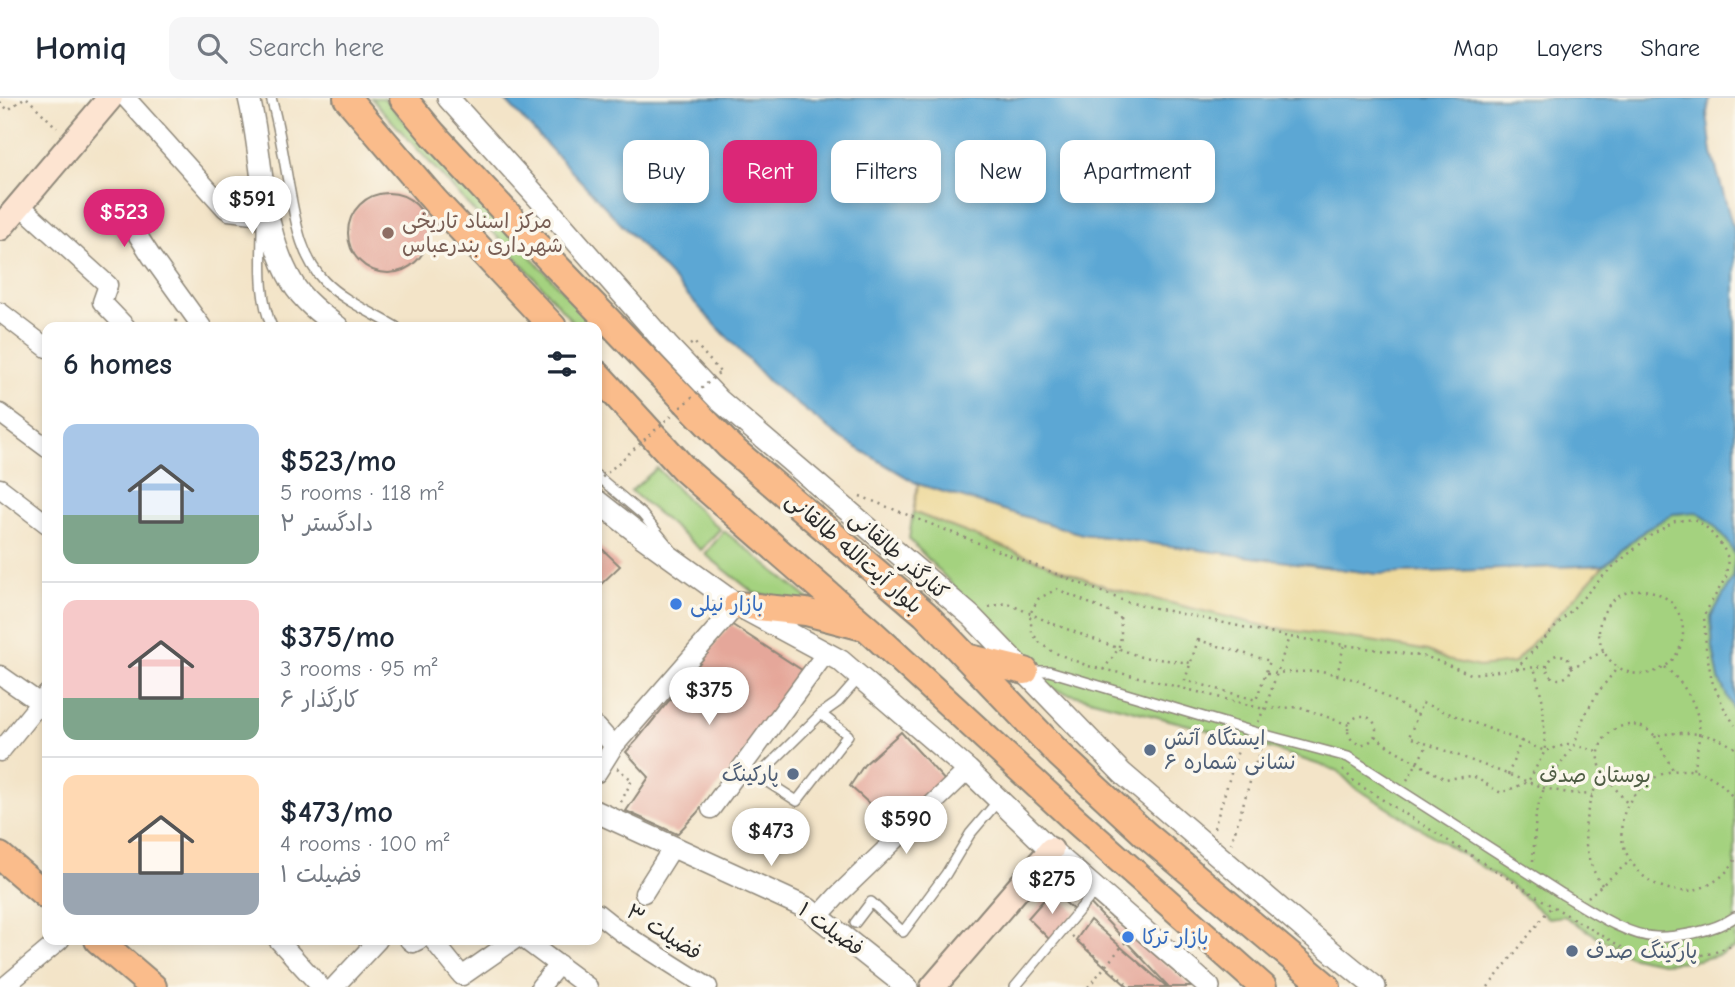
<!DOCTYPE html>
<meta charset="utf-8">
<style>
body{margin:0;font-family:"Comic Neue","Playpen Sans Arabic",sans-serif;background:#f6f6f7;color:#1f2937;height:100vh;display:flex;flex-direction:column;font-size:26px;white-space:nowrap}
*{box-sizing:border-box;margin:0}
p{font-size:23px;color:#747a83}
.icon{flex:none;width:38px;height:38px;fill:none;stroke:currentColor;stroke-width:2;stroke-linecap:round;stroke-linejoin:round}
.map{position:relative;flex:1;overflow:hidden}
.side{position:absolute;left:42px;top:224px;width:560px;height:623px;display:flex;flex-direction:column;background:#fff;border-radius:14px;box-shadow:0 4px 10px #0003}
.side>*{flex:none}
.hud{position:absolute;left:623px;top:42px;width:665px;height:63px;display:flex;gap:14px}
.price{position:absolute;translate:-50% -60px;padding:0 16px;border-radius:24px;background:#fff;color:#222;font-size:23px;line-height:46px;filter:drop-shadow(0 2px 4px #0008)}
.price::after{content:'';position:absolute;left:50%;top:42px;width:21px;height:16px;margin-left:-10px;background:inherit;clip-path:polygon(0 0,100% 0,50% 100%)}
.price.current{background:#db2777;color:#fff}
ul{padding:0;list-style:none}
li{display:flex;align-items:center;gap:21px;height:175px;padding:0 21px}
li+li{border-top:2px solid #e0e1e3}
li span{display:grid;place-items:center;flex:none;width:196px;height:140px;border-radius:14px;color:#555}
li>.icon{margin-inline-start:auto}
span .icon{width:84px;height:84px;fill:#fffc;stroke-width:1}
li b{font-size:30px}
h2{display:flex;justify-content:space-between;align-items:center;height:84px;padding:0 21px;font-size:30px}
.tag{padding:0 24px;border-radius:14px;background:#fff;box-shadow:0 4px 10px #0003;font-size:24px;line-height:63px}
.tag.current{background:#db2777;color:#fff}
header{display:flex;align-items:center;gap:42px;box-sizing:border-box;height:98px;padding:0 35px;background:#fff;border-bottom:2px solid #e0e1e3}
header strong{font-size:33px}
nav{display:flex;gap:38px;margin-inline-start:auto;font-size:24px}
.search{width:490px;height:63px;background:#f6f6f7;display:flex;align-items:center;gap:18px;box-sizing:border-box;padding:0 24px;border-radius:14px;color:#747a83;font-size:26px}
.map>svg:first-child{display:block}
.green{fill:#a4d27f;stroke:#687e55;stroke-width:2}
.sand{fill:#eeda9e;stroke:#8c8264;stroke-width:2}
.water{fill:#5ca7d4;stroke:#446980;stroke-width:2}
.building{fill:#e5a79a}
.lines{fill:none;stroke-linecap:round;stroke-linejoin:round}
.service-casing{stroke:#8f887a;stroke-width:12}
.minor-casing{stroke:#8f887a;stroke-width:21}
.tertiary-casing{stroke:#8f887a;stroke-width:24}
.secondary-casing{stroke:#8f887a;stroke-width:28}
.primary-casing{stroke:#8f887a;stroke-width:30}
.path{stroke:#8f887a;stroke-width:2.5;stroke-dasharray:2 5;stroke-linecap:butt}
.service{stroke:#fff;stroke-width:9}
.minor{stroke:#fff;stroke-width:18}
.tertiary{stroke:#fff;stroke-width:21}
.secondary{stroke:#fde4d1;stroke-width:24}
.primary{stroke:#fabc8b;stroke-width:26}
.path-bridge{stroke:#8f887a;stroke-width:2.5;stroke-dasharray:2 5;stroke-linecap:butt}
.education-dot{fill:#8d6e63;stroke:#fbf7ec;stroke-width:2.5}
.shop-dot{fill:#3f7fe0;stroke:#fbf7ec;stroke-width:2.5}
.service-dot{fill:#5c6f8a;stroke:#fbf7ec;stroke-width:2.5}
.labels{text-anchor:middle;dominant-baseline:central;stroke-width:7;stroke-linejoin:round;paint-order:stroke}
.education-label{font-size:21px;fill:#785e54;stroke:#fbf7ec;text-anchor:start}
.street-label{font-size:21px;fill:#2b2b2b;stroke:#fbf7ec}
.shop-label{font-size:21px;fill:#366cbe;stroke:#fbf7ec;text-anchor:start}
.service-label{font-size:21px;fill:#4e5e75;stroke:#fbf7ec;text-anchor:start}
.park-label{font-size:21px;fill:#4f5d44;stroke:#fbf7ec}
</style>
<header>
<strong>Homiq</strong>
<div class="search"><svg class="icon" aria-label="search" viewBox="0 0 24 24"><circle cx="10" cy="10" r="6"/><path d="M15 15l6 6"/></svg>Search here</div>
<nav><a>Map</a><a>Layers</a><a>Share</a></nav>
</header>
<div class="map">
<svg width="1735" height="889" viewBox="0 0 1735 889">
<rect width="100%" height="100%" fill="#fbf7ec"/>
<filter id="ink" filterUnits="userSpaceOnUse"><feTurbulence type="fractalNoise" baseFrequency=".0143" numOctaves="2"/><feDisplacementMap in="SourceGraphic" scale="14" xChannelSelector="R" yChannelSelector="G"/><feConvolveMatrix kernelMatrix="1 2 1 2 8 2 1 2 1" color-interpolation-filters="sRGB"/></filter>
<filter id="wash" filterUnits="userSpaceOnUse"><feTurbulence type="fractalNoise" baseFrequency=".00686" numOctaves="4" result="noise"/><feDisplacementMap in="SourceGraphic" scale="28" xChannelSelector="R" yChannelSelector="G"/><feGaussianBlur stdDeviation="1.57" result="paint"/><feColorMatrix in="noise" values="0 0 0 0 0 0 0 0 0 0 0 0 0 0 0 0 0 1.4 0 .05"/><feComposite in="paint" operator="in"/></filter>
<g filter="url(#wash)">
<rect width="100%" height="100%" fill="#f3e4c8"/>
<path class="green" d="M 371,0 L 384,0 C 452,78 526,150 594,228 L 577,229 L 532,177 Z
M 657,370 L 690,404 L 720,431 L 701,452 L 631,393 Z
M 913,414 L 1107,489 L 1195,511 L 1428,553 L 1447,562 L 1604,467 L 1646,432 L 1673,416 L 1696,414 L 1710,423 L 1729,445 L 1735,458 L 1732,481 L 1711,519 L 1713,550 L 1719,581 L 1735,615 L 1735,850 L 1715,858 L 1698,862 L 1663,865 L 1646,862 L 1629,858 L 1564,818 L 1548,820 L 1509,786 L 1353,688 L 1338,673 L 1238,640 L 1051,591 L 909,441 Z
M 724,433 L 815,506 L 754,495 L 705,456 Z"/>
<path class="sand" d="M 918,386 L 1082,436 L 1377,476 L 1604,467 L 1514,565 L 1479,569 L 1447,562 L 1428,553 L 1365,542 L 1273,530 L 1195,511 L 1107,489 L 913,414 Z"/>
<path class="water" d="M 503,0 L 1710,0 L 1707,15 L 1712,55 L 1735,137 L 1735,458 L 1729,445 L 1710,423 L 1696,414 L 1673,416 L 1645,432 L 1604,467 L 1377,476 L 1082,436 L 918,386 L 842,341 L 769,284 Z
M 1735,463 L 1735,615 L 1719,581 L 1713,550 L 1711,519 L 1732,481 Z"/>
<g id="blocks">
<path class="building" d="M348 135a40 40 0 1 1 80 0a40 40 0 1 1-80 0Z
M 597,446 L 620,468 L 597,490 Z
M 731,526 L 808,576 L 696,716 L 677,736 L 626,713 L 649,679 L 626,654 L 637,642 Z
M 901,634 L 947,685 L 898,732 L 850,688 L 864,667 Z
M 1049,796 L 1060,800 L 1076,814 L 1050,842 L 1028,820 Z
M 1088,799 L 1192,889 L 1169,889 L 1086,801 Z
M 1090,822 L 1167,889 L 1128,889 L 1076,842 Z"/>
</g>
</g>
<g filter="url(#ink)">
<use href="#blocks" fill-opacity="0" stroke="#8f887a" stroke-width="2"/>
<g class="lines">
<defs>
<path id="service" d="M 271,0 C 280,31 284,63 290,94 C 296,125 301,159 324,183 C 342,202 373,215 396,229
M 262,128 C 262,161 258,198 272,229
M 597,378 L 642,416 L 670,450
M 1026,573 L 1049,573 L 1254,634 L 1348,659 L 1562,796 C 1588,811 1626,838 1656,839 C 1669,840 1682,837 1694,835 C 1708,832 1723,827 1735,819
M 821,616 L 848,637 L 797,703 L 758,678 L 821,616 L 838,604 L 859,580
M 855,825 L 871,804 L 903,834 L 946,776 L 970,736 L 998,703
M 1015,889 L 1096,792"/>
<path id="minor" d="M 126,0 L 225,110 L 229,113 L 262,117
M 20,107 L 108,187 L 102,204 L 126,229
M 124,116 L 151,158 L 202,229
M 0,214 L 47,250
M 0,315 L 47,350
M 0,390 L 47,426
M 0,577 L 40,605
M 597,629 L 614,648
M 0,654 L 47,596
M 597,675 L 614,648 L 737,507
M 711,711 L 826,555
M 644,795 L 673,749
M 597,815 L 621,834 L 708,889
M 818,819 L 838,797 L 968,672
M 278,842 L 321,889
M 409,842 L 413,845 L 419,842
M 433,842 L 462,878
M 525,842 L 588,889
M 462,878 L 514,842
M 4,889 L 60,842
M 334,889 L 378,842
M 540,889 L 559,866"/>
<path id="tertiary" d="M 249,0 C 264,61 259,127 292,184 C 302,202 322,217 338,229
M 448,0 L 541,103 L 667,247 L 719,302 L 971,518 L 1122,675 L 1304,831 L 1375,889
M 597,403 L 644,440 L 737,507 L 841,563 L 968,672 L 1051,752 L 1209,889
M 597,714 L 807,810 L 907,889"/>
<path id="secondary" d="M 0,130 L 110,0
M 933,889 L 1051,752"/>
<path id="primary" d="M 347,0 L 435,103 L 553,229
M 403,0 L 433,36 L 552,164 L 729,348 L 925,516 L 1059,656 L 1145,736 L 1327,889
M 597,276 L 684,371 L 869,532 L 1073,720 L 1263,889
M 737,507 L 806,514 L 859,528
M 966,559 L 1025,573
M 0,758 L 47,798
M 98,842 L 153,889"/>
</defs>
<use href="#service" class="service-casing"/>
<use href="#minor" class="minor-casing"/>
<use href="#tertiary" class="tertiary-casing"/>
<use href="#secondary" class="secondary-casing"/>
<use href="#primary" class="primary-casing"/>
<path class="path" d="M 27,0 L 57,30
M 0,4 L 8,12 L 24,0
M 171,229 L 177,222
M 690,247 L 694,244 L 720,274
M 860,398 L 1127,504 L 1289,539 L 1427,559 L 1471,576 L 1546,568
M1599 534a42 42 0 1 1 84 0a42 42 0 1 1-84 0Z
M 989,509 L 1007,505 L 1051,525 L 1141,559 L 1191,565
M 1198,542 L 1270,563 L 1256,602 L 1185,582 Z
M1547 569a12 12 0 1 1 24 0a12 12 0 1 1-24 0Z
M 1665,569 C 1685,586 1702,612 1699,639 C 1698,650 1695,661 1693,673
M 1571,570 L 1604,553
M 1516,571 L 1609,472 L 1650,438 L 1675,423 L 1694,421 L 1705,428 L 1715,439 L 1723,449 L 1728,460 L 1726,479 L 1704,517 L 1706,551 L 1712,583 L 1725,612 L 1735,627
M 1103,572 C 1120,550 1123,547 1120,519 L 1057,491 L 1038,501 L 1030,516 L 1032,535 L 1041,546 L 1053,554 L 1088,568 L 1143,580 L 1264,611 L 1300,609 L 1349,627
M 1267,575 L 1322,573 L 1360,583 L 1417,617
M 1337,577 L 1344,547
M1348 632a14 14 0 1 1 28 0a14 14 0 1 1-28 0Z
M 1258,624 L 1267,605 L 1289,539
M 1375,638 L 1388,648 L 1445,681 L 1473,678 L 1501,695 L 1528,684 L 1545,653 L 1543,604 L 1534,569
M 1655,638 L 1673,672
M 1521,643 L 1545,653 L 1568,646 L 1597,653
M 617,670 L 632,682 L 620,706
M 1343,672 L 1356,685 L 1552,808 L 1630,854 L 1663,861 L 1680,861 L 1713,855 L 1735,846
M 1603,675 L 1627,705
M 1508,677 L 1521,643 L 1422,605 L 1409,639 L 1544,690 L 1568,695 L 1592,697
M 1407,682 L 1428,646
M 1735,703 C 1689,628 1584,704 1635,769 C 1646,784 1664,792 1682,793 C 1704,793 1724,781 1735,762
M 1214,730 L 1241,643
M 1231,746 L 1261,648
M 1533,763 L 1536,715 L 1544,690 L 1574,647 L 1585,616 L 1599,593 L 1618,569
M 1602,787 C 1577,751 1582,711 1603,675 C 1585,640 1628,610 1655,638 C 1683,632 1711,634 1735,650
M 1588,799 L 1630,763
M 1072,838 L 1130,889
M 1088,889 L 1128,841
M 1488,889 L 1551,809"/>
<use href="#service" class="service"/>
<use href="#minor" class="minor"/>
<use href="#tertiary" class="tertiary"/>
<use href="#secondary" class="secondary"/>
<use href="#primary" class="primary"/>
<path class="path-bridge" d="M 597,384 L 720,274"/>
</g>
</g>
<circle class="education-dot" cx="388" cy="135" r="7"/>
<g class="shop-dot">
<circle cx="676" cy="506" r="7"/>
<circle cx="1128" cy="839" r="7"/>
</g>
<g class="service-dot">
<circle cx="1150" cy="652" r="7"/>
<circle cx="793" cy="676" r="7"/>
<circle cx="1572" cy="853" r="7"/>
</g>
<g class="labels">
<g class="education-label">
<text x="402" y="123">مرکز اسناد تاریخی<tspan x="402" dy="24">شهرداری بندرعباس</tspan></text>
</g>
<g class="street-label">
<text transform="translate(854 455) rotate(41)">بلوار آیت‌الله طالقانی</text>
<text transform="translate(899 457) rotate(41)">کنارگذر طالقانی</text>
<text transform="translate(831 831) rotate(36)">فضیلت ۱</text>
<text transform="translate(664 834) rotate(33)">فضیلت ۳</text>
</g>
<g class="shop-label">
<text x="690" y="506">بازار نیلی</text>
<text x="1142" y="839">بازار ترکا</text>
</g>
<g class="service-label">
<text x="1164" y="640">ایستگاه آتش<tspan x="1164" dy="24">نشانی شماره ۶</tspan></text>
<text x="779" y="676" text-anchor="end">پارکینگ</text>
<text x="1586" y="853">پارکینگ صدف</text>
</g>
<g class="park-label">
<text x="1595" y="677">بوستان صدف</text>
</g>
</g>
</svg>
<b class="price" style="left:252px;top:138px">$591</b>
<b class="price current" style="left:124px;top:151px">$523</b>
<b class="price" style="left:709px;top:629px">$375</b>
<b class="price" style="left:906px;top:758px">$590</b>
<b class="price" style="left:771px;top:770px">$473</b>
<b class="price" style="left:1052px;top:818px">$275</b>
<div class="hud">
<a class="tag">Buy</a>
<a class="tag current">Rent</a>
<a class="tag">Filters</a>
<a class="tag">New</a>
<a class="tag">Apartment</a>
</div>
<section class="side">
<h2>6 homes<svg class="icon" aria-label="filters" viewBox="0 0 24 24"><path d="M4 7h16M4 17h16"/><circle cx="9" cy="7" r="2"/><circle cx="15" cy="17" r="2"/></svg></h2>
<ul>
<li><span style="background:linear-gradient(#a9c7e8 65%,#7fa58c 0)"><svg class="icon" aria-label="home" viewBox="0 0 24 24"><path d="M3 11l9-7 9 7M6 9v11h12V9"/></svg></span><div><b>$523/mo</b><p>5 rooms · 118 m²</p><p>دادگستر ۲</p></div></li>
<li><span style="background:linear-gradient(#f6c9c9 70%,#7fa58c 0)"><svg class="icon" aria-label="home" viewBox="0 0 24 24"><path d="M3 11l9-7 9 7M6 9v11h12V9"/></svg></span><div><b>$375/mo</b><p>3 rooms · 95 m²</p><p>کارگذار ۶</p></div></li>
<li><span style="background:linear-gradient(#ffd9b3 70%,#9aa5b1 0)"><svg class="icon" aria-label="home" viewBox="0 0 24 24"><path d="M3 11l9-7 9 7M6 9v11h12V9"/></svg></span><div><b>$473/mo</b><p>4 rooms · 100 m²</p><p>فضیلت ۱</p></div></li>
</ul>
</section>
</div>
